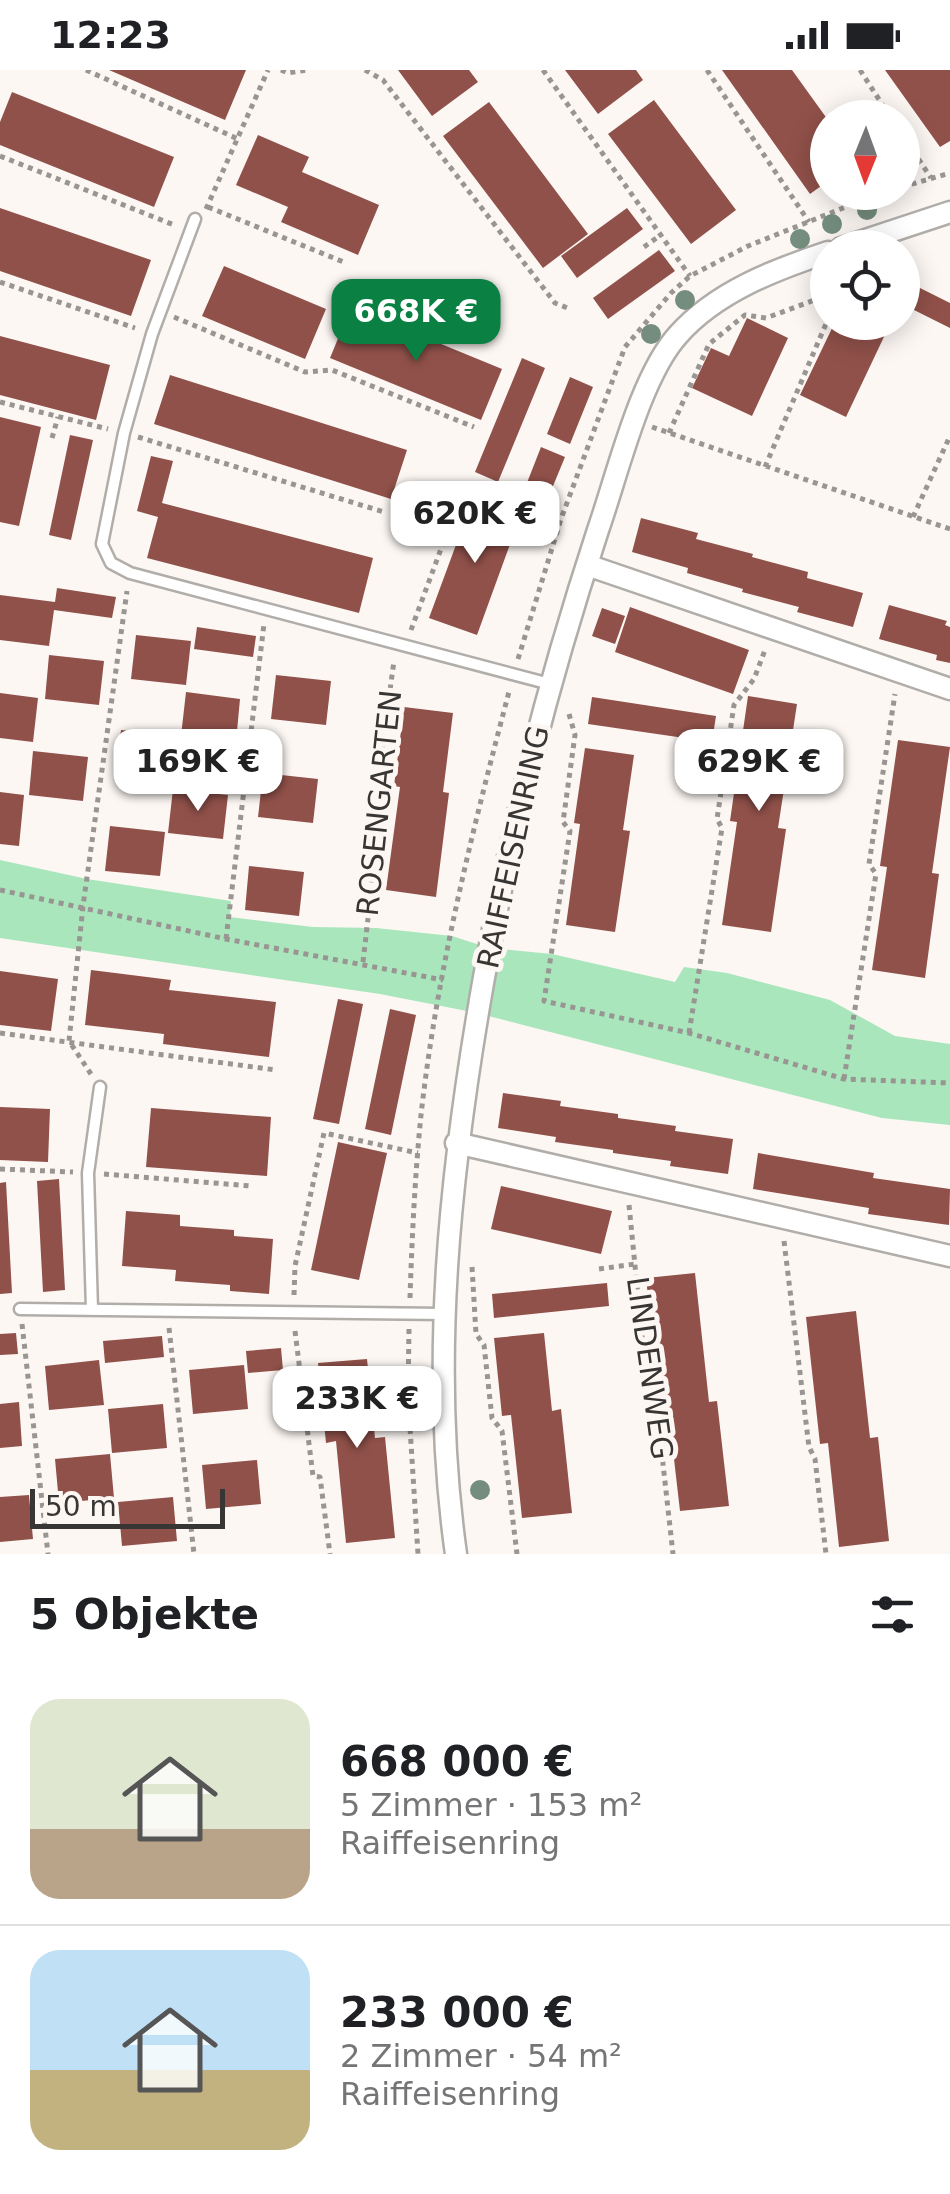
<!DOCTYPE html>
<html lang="de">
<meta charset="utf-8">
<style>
body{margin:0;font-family:"DejaVu Sans",sans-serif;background:#f6f6f6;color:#202124;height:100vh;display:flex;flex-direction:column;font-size:38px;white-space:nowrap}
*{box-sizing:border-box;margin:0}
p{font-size:32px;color:#757577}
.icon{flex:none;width:55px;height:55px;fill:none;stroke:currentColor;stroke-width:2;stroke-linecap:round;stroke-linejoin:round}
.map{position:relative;height:1484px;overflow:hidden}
.drawer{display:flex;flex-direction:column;background:#fff;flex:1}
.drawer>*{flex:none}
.needle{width:65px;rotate:181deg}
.buttons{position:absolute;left:810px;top:30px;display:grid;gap:20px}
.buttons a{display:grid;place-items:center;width:110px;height:110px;border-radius:50%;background:#fff;box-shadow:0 5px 25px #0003;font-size:50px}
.scale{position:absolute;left:30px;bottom:25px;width:195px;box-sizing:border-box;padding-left:10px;border:5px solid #383634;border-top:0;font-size:28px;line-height:35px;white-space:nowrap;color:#383634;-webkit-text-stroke:8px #fcf7f3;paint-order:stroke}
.price{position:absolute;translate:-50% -85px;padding:0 22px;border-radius:20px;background:#fff;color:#222;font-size:32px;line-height:65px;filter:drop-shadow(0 2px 5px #0008)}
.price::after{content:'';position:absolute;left:50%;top:60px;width:30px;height:22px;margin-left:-15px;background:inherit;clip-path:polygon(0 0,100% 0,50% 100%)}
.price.selected{background:#0b8043;color:#fff}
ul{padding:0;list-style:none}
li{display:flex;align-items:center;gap:30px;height:250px;padding:0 30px}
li+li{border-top:2px solid #e0e0e0}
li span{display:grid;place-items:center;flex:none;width:280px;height:200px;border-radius:30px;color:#555}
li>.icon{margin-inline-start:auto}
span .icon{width:120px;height:120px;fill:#fffc;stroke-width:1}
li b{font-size:42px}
h2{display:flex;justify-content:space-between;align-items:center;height:120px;padding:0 30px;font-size:42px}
.status{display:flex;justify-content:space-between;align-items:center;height:70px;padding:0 50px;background:#fff;direction:ltr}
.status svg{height:28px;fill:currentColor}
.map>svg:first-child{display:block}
.green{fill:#a9e6bc}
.building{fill:#90514a}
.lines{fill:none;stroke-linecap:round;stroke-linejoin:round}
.service-casing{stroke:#b1ada9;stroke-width:15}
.minor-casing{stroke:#b1ada9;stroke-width:25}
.path{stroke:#989592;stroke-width:5;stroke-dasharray:5 5;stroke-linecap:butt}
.service{stroke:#fff;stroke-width:10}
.minor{stroke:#fff;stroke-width:20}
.tree{fill:#748d7d}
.labels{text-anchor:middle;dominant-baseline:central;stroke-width:10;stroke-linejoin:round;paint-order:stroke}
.street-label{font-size:30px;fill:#383634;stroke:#fcf7f3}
</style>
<div class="status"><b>12:23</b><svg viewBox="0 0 49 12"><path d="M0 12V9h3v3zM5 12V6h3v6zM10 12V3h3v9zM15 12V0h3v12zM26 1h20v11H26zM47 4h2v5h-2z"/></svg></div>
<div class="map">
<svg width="950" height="1484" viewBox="0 0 950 1484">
<rect width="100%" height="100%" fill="#fcf7f3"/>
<path class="green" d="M 0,790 L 87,809 L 231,831 L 230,847 L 313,857 L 376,858 L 452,866 L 489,878 L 552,884 L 675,912 L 684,897 L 727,903 L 830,930 L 895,966 L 950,974 L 950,1055 L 882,1048 L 477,943 L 380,924 L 0,868 Z"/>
<path class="building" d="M 109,0 L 246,0 L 225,50 Z
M 398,0 L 469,0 L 478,12 L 432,46 Z
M 565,0 L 636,0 L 643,10 L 598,44 Z
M 722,0 L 792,0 L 828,50 L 828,111 L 810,124 Z
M 885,0 L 950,0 L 950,71 L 940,77 Z
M 12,22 L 174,87 L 154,137 L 0,75 L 0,52 Z
M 654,30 L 736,140 L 691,174 L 608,64 Z
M 489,32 L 588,164 L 543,198 L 443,66 Z
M 258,65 L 309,87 L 302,102 L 379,135 L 358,185 L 281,152 L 288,137 L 236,115 Z
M 0,138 L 151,190 L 131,246 L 0,201 Z
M 627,138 L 643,159 L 577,208 L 561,186 Z
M 659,180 L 675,201 L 608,249 L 593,228 Z
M 224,196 L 326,239 L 305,289 L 202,246 Z
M 902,209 L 950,233 L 950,258 L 902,234 Z
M 351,237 L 502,299 L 481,350 L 330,288 Z
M 747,248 L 788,268 L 752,346 L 692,318 L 711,278 L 729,286 Z
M 835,252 L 891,252 L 846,347 L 800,325 Z
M 0,266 L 110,295 L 96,350 L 0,325 Z
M 522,288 L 545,298 L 498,412 L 475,402 Z
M 170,305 L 407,380 L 391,429 L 154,354 Z
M 570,307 L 593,317 L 570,374 L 547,364 Z
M 0,347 L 41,357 L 19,456 L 0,452 Z
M 70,365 L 93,370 L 71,470 L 49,465 Z
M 541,377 L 565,387 L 546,433 L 523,423 Z
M 151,386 L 173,391 L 162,433 L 373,488 L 359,543 L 147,488 L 158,447 L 137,441 Z
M 474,426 L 521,444 L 477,565 L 429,548 Z
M 641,448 L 698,463 L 696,469 L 753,484 L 752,487 L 808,502 L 807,508 L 863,523 L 853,557 L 797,542 L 799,537 L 742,522 L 743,519 L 687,503 L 688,498 L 632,482 Z
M 57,518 L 116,527 L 112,548 L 54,540 L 49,576 L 0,570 L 0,525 L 55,532 Z
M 889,535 L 947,551 L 945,555 L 950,557 L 950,593 L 936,590 L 937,585 L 879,569 Z
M 630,537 L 749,580 L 733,624 L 615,582 Z
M 602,538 L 625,546 L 615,574 L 592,566 Z
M 197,557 L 256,566 L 253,587 L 194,579 Z
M 136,565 L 191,571 L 186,615 L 131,609 Z
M 49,585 L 104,591 L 99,635 L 45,629 Z
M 276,605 L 331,611 L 326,655 L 271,649 Z
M 186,622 L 240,629 L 236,672 L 181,666 Z
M 0,623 L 38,628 L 33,672 L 0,668 Z
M 748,626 L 797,634 L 778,758 L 786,759 L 771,862 L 722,855 L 737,752 L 730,751 Z
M 592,627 L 716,646 L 712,672 L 588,654 Z
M 404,637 L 453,643 L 443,722 L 449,723 L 436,827 L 386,820 L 400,717 L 394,716 Z
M 121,660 L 176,666 L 171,710 L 116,704 Z
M 898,670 L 950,677 L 932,803 L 939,804 L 925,908 L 872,900 L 887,797 L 880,796 Z
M 585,678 L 634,685 L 623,760 L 630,761 L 615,862 L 566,855 L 580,754 L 574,753 Z
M 33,681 L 88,687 L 83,731 L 29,725 Z
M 263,703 L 318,709 L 313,753 L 258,747 Z
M 173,719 L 228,725 L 223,769 L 168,763 Z
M 0,722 L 24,725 L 19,776 L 0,774 Z
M 110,756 L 165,762 L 160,806 L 105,801 Z
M 249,796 L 304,802 L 299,846 L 245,840 Z
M 91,900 L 171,910 L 169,920 L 276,932 L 269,987 L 163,974 L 164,964 L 85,955 Z
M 0,901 L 58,909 L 51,961 L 0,955 Z
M 338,929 L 363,934 L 339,1054 L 313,1049 Z
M 390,939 L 416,945 L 391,1065 L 365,1059 Z
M 503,1023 L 561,1031 L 560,1036 L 618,1044 L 618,1048 L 676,1056 L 675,1061 L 733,1069 L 728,1104 L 670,1096 L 671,1091 L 613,1083 L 613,1080 L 555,1072 L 556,1067 L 498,1058 Z
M 0,1037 L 50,1039 L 48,1092 L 0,1090 Z
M 151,1038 L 271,1047 L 267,1106 L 146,1097 Z
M 338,1072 L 387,1083 L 359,1210 L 311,1200 Z
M 758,1083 L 874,1103 L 873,1108 L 950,1119 L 949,1155 L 868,1144 L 869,1138 L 753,1119 Z
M 59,1109 L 65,1220 L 43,1222 L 37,1111 Z
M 6,1112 L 12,1223 L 0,1224 L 0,1113 Z
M 501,1116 L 612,1141 L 601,1184 L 491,1159 Z
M 126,1141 L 180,1145 L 180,1156 L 234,1160 L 234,1166 L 273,1169 L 269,1224 L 230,1221 L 230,1215 L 175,1211 L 176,1200 L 122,1196 Z
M 695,1203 L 709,1332 L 717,1331 L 729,1436 L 680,1441 L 668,1337 L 660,1337 L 646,1208 Z
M 607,1213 L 609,1236 L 494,1248 L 492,1224 Z
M 856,1241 L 870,1368 L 878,1367 L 889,1471 L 839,1477 L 828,1373 L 820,1374 L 806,1247 Z
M 16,1263 L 18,1284 L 0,1285 L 0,1264 Z
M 544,1263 L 552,1341 L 561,1339 L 572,1443 L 522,1448 L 511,1345 L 502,1346 L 494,1268 Z
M 162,1266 L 164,1287 L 105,1293 L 103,1271 Z
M 281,1278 L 283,1300 L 248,1303 L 246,1281 Z
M 367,1289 L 375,1368 L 385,1367 L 395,1468 L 346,1473 L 336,1371 L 326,1373 L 318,1293 Z
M 99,1290 L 104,1335 L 49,1340 L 45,1296 Z
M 244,1295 L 248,1339 L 193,1344 L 189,1300 Z
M 19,1332 L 22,1376 L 0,1378 L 0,1334 Z
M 163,1334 L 167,1378 L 112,1383 L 108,1339 Z
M 110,1384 L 114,1428 L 59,1433 L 55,1389 Z
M 257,1390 L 261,1434 L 206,1439 L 202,1395 Z
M 29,1425 L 33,1469 L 0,1472 L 0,1427 Z
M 173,1427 L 177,1471 L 122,1476 L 118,1432 Z"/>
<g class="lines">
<defs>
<path id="service" d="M 195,149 L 152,264 L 124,363 L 102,474 L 111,493 L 130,503 L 550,614
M 20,1239 L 444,1244
M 92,1240 L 88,1103 L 100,1017"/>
<path id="minor" d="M 841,178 L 950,142
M 587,495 L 950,619
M 456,1073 L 950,1186
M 456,1484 C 429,1293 450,1101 483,913 C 510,759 549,609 598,460 C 617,406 640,307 678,265 C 716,222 774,200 828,182"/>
</defs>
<use href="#service" class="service-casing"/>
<use href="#minor" class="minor-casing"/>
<path class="path" d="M 86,0 L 238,69
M 281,0 L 288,3 L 307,0
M 365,0 L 383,10 L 555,233 L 570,239
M 543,0 L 690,206
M 707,0 L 809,152
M 860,0 L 891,48
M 902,64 L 931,108
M 0,86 L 174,155
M 902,117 L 950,103
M 208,137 L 346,193
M 206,139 L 268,0
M 644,177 L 662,164
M 0,212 L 135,258
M 174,247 L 305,302 L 332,300 L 474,357
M 0,332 L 108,359
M 652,357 L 950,459
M 669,363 L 709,274 L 745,245 L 766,248 L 828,225
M 138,367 L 384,442
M 52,368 L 58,347
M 765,397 L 828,249
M 506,429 L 511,417
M 913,447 L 950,366
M 411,560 L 465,414 L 561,449
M 518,589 L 561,449 L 625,277 L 671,223 L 690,206 L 748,176 L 883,122
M 569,644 L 575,665 L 563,752 L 570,761 L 544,931 L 689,963 L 844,1009 L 950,1013
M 0,820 L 226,869 L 443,910
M 226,869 L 264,554
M 363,892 L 379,753 L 372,751 L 394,591
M 0,963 L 276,1000
M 689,963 L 722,758 L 717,749 L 734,635 L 754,609 L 765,580
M 91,1004 L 69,971 L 83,836 L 127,521
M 844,1009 L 876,804 L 869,794 L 895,624
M 0,1099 L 73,1102
M 104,1104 L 251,1116
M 629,1135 L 649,1337 L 658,1349 L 673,1484
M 784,1171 L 809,1377 L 815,1389 L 826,1484
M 472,1197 L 476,1264 L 484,1275 L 492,1348 L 502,1361 L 517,1484
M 599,1199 L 635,1194
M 294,1225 L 295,1196 L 324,1063 L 418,1083
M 410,1228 C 412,1167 415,1105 421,1045 C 437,901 473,758 510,618
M 22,1254 L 48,1484
M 169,1258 L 194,1484
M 409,1259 L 408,1326 L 418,1484
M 295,1261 L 313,1406 L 320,1407 L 330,1484"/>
<use href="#service" class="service"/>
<use href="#minor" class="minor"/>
</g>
<g class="tree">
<circle cx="867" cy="140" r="10"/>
<circle cx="832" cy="154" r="10"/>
<circle cx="800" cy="169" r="10"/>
<circle cx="685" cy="230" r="10"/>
<circle cx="651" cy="264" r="10"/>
<circle cx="480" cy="1420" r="10"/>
</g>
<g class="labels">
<g class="street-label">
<text transform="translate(379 733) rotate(-84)">ROSENGARTEN</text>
<text transform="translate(513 777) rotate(-78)">RAIFFEISENRING</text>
<text transform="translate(650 1298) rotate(82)">LINDENWEG</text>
</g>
</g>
</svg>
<div class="buttons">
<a><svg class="needle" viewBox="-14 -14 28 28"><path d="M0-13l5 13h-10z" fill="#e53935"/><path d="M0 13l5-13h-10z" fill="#757577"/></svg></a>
<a><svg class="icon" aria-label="locate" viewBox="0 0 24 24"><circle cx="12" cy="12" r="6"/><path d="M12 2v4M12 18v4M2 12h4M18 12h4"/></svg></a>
</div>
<div class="scale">50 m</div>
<b class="price selected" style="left:416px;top:294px">668K €</b>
<b class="price" style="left:475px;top:496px">620K €</b>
<b class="price" style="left:198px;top:744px">169K €</b>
<b class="price" style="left:759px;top:744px">629K €</b>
<b class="price" style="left:357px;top:1381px">233K €</b>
</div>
<section class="drawer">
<h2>5 Objekte<svg class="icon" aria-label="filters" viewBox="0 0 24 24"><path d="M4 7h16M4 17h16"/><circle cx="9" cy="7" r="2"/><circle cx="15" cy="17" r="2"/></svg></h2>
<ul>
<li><span style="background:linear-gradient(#dfe7d0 65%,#b9a48a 0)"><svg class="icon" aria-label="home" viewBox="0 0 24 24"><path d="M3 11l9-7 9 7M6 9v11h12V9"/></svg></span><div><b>668 000 €</b><p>5 Zimmer · 153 m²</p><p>Raiffeisenring</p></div></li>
<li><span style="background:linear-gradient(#bfe0f5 60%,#c2b280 0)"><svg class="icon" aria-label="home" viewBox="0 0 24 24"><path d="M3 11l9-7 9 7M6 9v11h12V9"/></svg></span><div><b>233 000 €</b><p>2 Zimmer · 54 m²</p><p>Raiffeisenring</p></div></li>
</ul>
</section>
